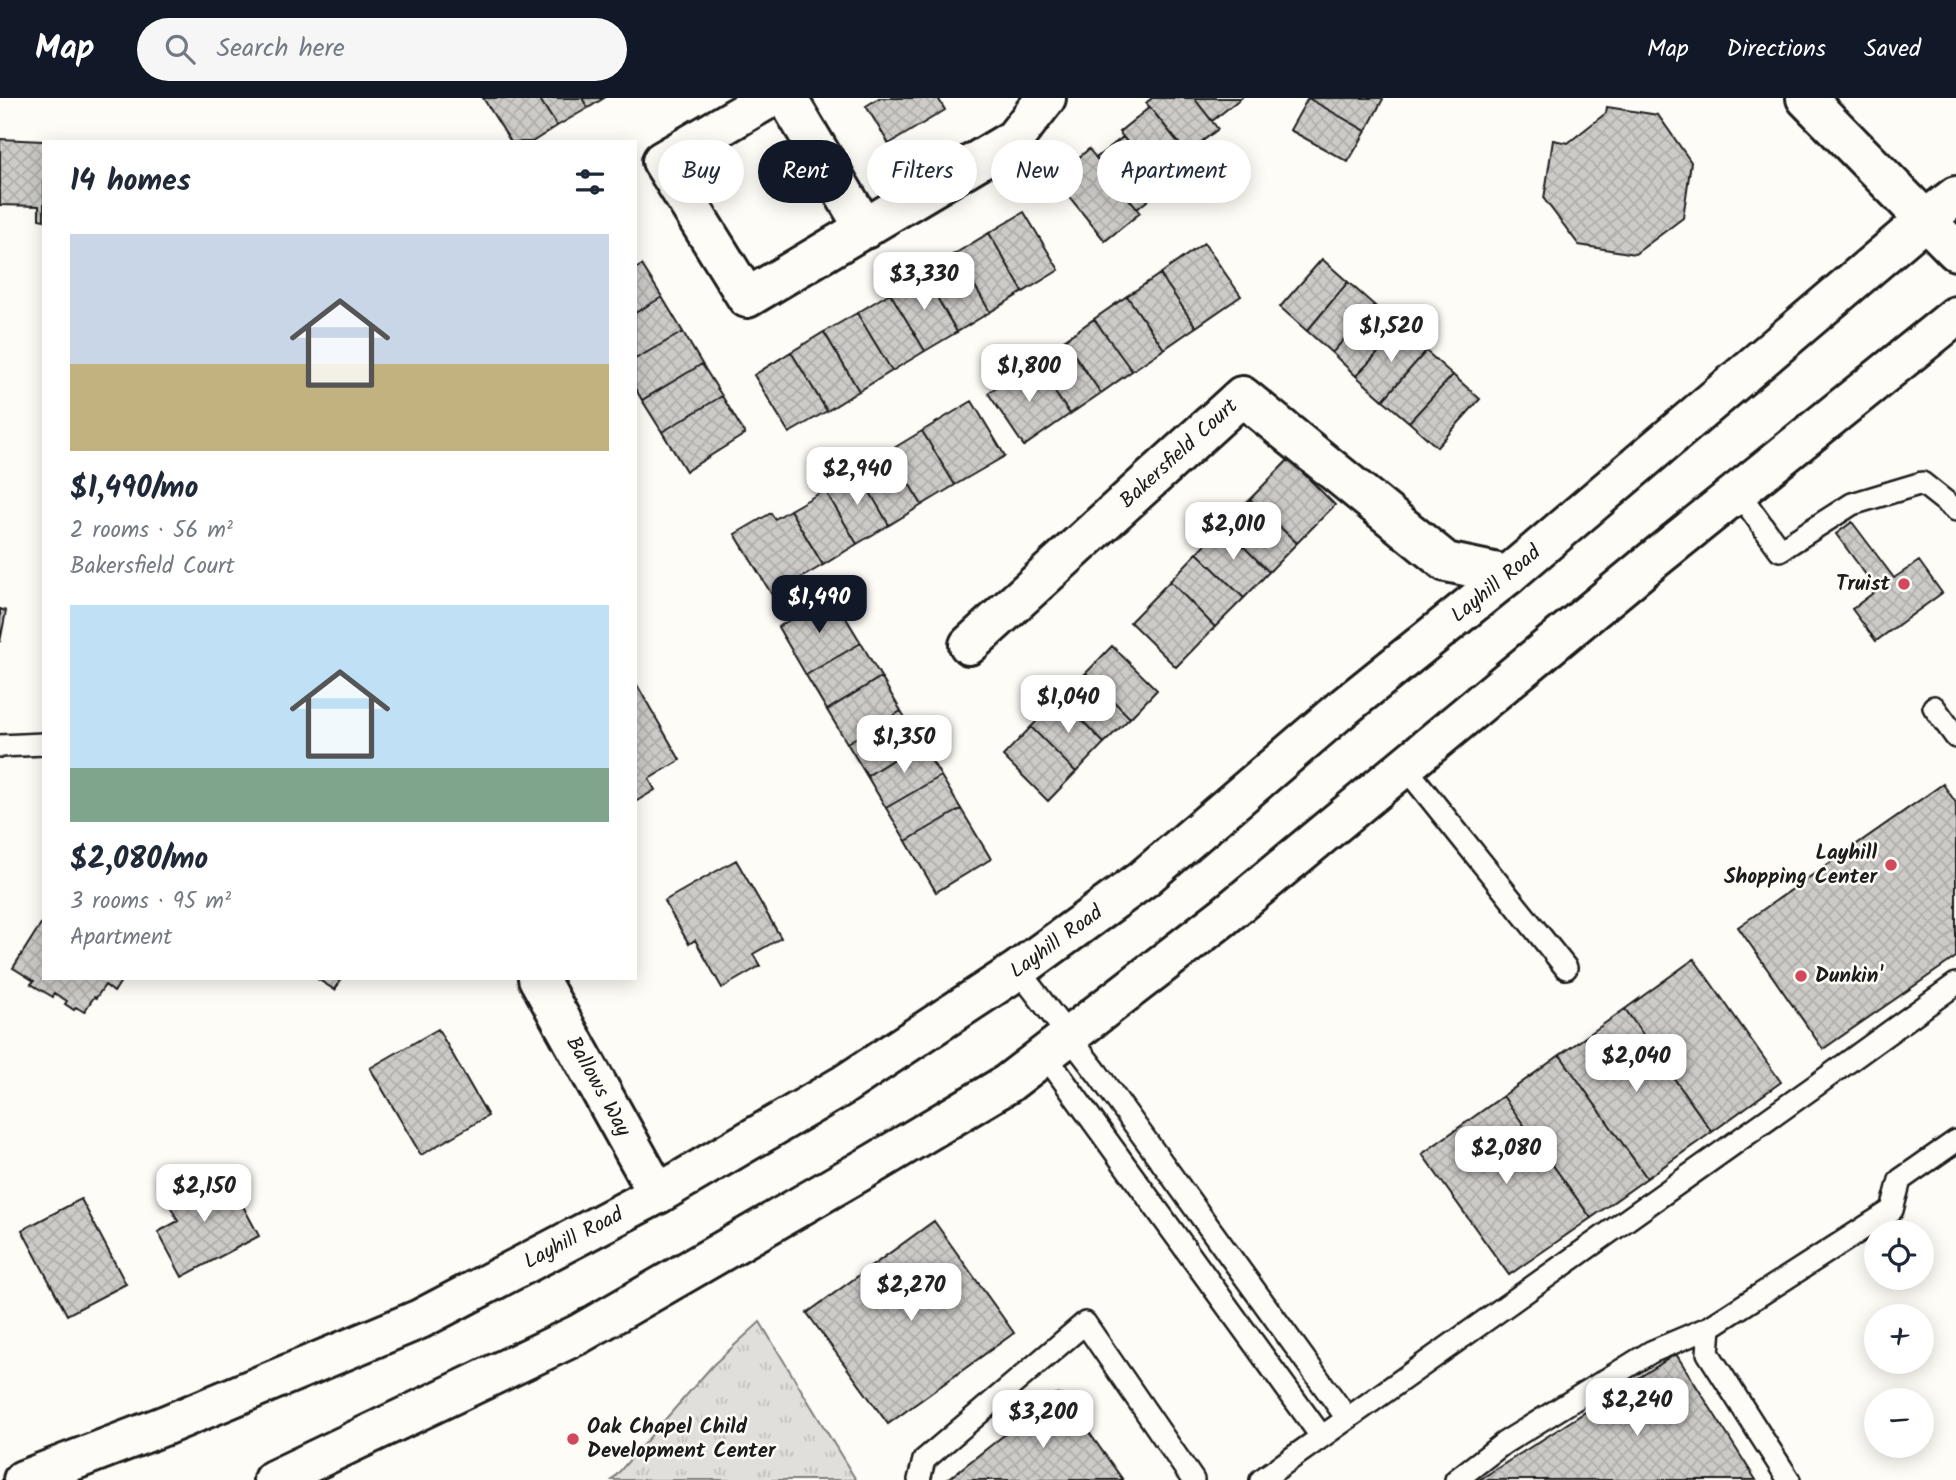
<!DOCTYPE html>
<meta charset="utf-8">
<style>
body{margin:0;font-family:Kalam,sans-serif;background:#f6f6f7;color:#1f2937;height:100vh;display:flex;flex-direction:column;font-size:26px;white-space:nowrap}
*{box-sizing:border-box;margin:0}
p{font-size:23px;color:#747a83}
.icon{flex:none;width:38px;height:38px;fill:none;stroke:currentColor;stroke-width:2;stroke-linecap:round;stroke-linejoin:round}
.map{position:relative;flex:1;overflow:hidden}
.side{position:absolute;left:42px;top:42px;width:595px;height:840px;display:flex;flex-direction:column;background:#fff;border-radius:0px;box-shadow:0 4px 18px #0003}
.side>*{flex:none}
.guide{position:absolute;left:658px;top:42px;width:665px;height:63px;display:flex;gap:14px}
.tools{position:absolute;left:1864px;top:1122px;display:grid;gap:14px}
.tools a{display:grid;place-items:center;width:70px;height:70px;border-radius:50%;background:#fff;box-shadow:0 4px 18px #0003;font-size:35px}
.price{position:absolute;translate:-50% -60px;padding:0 16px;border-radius:14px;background:#fff;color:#222;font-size:23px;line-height:46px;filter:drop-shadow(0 2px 4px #0008)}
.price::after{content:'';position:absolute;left:50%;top:42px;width:21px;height:16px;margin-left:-10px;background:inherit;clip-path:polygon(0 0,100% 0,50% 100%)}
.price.selected{background:#111827;color:#fff}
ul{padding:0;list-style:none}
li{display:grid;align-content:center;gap:14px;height:371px;padding:0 28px}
li span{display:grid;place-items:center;height:217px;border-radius:0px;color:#555}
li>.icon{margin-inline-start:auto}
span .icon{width:126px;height:126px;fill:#fffc;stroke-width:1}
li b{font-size:30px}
h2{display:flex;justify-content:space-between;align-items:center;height:84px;padding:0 28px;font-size:30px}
.tag{padding:0 24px;border-radius:32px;background:#fff;box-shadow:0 4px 18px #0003;font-size:24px;line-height:63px}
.tag.selected{background:#111827;color:#fff}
header{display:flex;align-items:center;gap:42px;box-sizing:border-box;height:98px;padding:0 35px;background:#111827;color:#fff}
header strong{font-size:33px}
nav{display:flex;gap:38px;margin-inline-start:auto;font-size:24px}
.search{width:490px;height:63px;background:#f6f6f7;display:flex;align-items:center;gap:18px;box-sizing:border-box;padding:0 24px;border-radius:38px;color:#747a83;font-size:26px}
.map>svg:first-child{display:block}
.grass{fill:url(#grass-tufts);stroke:#7e7e7c;stroke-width:2}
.building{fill:url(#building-cross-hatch);stroke:#1c1c1c;stroke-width:2}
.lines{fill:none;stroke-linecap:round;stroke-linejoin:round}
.lane-casing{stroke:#1c1c1c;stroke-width:26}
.street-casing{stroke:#1c1c1c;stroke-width:44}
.secondary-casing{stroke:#1c1c1c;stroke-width:44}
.lane{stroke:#fdfcf7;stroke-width:21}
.street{stroke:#fdfcf7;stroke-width:38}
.secondary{stroke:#fdfcf7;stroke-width:38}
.poi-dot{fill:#d1495b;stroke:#fdfcf7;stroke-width:2.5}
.labels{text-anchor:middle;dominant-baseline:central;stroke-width:5;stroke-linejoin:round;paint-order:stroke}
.street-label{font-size:21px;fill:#1c1c1c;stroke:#fdfcf7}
.poi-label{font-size:21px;font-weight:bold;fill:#1c1c1c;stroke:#fdfcf7;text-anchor:end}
</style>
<header>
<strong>Map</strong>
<div class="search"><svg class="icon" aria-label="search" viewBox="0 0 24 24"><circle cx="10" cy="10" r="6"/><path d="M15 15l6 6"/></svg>Search here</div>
<nav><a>Map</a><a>Directions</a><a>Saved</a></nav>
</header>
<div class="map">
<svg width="1956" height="1382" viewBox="0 0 1956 1382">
<defs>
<pattern id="grass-tufts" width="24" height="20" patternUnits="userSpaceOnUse" patternTransform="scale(1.75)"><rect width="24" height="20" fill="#e0dfdb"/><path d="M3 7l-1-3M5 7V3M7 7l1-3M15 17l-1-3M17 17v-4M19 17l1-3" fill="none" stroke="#c0bfbb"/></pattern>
<pattern id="building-cross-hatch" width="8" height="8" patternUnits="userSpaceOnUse" patternTransform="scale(1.75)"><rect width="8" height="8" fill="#cccbc8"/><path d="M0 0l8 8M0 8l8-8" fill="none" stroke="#afaeab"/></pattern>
</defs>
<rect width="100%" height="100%" fill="#fdfcf7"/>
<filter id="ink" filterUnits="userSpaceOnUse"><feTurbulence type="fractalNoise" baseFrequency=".0143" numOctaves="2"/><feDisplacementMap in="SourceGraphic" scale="14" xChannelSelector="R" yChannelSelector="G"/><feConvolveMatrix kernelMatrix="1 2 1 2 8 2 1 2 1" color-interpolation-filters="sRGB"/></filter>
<g filter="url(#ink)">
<path class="grass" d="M 760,1224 L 856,1382 L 612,1382 L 713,1267 Z"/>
<path class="building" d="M 483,0 L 539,0 L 557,28 L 532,44 L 511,44 Z
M 539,0 L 582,0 L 588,10 L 557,28 Z
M 582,0 L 604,0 L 588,10 Z
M 879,0 L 938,0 L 945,12 L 889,46 L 866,8 Z
M 1152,0 L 1194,0 L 1218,31 L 1187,55 L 1146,5 Z
M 1194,0 L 1241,0 L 1212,23 Z
M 1308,0 L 1366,33 L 1348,64 L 1290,32 Z
M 1308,0 L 1381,0 L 1383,1 L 1366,33 Z
M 1150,9 L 1193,63 L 1162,87 L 1119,34 Z
M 1607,9 L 1658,17 L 1691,64 L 1683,120 L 1635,156 L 1579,147 L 1544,101 L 1553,42 L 1568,45 L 1606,15 Z
M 1123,39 L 1164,89 L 1137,111 L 1096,60 Z
M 0,41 L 65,44 L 44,44 L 44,122 L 39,121 L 39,108 L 0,107 Z
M 1089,51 L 1140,115 L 1105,143 L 1054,80 Z
M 1024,114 L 1059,172 L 1023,194 L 989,135 Z
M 989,135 L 1023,194 L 990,214 L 956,155 Z
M 1204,145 L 1241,198 L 1196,229 L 1160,176 Z
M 956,155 L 990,214 L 957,234 L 923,175 Z
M 1322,161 L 1348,184 L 1307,233 L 1280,209 Z
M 642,167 L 662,199 L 635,215 L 635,171 Z
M 923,175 L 957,234 L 925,253 L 890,195 Z
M 1160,176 L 1196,229 L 1164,251 L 1127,198 Z
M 1348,184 L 1374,207 L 1332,255 L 1307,233 Z
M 890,195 L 925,253 L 892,273 L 857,215 Z
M 1127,198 L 1164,251 L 1132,273 L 1094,221 Z
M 662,199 L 683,234 L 635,261 L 635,215 Z
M 1374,207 L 1401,231 L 1356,278 L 1332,255 Z
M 857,215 L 892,273 L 859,293 L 824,234 Z
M 1094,221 L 1132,273 L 1101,295 L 1064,242 Z
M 1401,231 L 1426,253 L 1383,302 L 1356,278 Z
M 683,234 L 702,266 L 642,302 L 635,290 L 635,261 Z
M 824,234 L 859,293 L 827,313 L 791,254 Z
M 1064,242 L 1101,295 L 1070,316 L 1033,263 Z
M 1426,253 L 1453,277 L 1409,324 L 1383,302 Z
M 791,254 L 827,313 L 789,335 L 754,277 Z
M 1033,263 L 1070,316 L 1024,348 L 988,295 Z
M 702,266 L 722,298 L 662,334 L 642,302 Z
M 1453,277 L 1480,301 L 1437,349 L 1409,324 Z
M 722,298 L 745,336 L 686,373 L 662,334 Z
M 972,303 L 1005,358 L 955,387 L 922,333 Z
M 922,333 L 955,387 L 922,407 L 889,353 Z
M 889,353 L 922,407 L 889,427 L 857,372 Z
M 1289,361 L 1335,407 L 1297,445 L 1250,401 Z
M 857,372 L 889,427 L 857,446 L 825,392 Z
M 825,392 L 857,446 L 823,467 L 790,412 Z
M 1250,401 L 1297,445 L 1269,474 L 1223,428 Z
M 790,412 L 823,467 L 772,497 L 735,436 L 771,415 L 775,421 Z
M 1852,424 L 1894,480 L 1919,463 L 1942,495 L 1876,543 L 1852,511 L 1877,492 L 1836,436 Z
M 1223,428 L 1269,474 L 1244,500 L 1197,455 Z
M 1197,455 L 1244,500 L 1215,529 L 1170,483 Z
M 1170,483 L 1215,529 L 1176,569 L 1130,524 Z
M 832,497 L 861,545 L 806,577 L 778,529 Z
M 0,511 L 6,513 L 0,544 Z
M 861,545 L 881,579 L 827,612 L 806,577 Z
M 1112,548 L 1157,592 L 1130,620 L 1086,575 Z
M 1086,575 L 1130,620 L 1104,645 L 1060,600 Z
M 881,579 L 901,613 L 847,645 L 827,612 Z
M 637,587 L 680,662 L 649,681 L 655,692 L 635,704 L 635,588 Z
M 1060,600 L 1104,645 L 1076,674 L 1031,629 Z
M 901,613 L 920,644 L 867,678 L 847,645 Z
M 1031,629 L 1076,674 L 1048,703 L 1003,658 Z
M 920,644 L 941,678 L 886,710 L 867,678 Z
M 941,678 L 961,711 L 906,743 L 886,710 Z
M 1943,686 L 1956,705 L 1956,859 L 1823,951 L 1738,829 Z
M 961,711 L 991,761 L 936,794 L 906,743 Z
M 736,762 L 781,840 L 753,856 L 760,868 L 722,890 L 695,842 L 689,846 L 664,803 Z
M 44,821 L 44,880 L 123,880 L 114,894 L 105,887 L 96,900 L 94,899 L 84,914 L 76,909 L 74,912 L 65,906 L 67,903 L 54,895 L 53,899 L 31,886 L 34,883 L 13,870 Z
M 1694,861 L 1781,984 L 1712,1034 L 1625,911 Z
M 316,880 L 342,880 L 335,892 Z
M 1625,911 L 1712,1034 L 1647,1080 L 1560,957 Z
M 438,931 L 488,1018 L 421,1057 L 370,970 Z
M 1560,957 L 1647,1080 L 1591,1120 L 1503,998 Z
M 1503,998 L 1591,1120 L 1509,1177 L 1422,1056 Z
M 205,1072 L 222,1103 L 236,1095 L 259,1138 L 182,1179 L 158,1134 L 178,1123 L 163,1094 Z
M 81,1101 L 126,1186 L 67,1217 L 22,1132 Z
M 934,1123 L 1014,1235 L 888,1326 L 807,1215 Z
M 1676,1256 L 1756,1382 L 1479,1382 Z
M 1056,1296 L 1063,1298 L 1123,1382 L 947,1382 Z"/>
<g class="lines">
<defs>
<path id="lane" d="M 1738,394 L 1780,452 L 1852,406 L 1922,385 L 1956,412
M 1934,609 L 1956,639
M 0,648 L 44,646
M 1405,669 L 1566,870
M 1018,872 L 1098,976 L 1347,1320
M 1045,957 L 1321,1338
M 919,1382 L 924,1362 L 1085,1225 L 1193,1382
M 1261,1382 L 1815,988 L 1956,886
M 1456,1382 L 1504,1345 L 1651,1254 L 1710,1229
M 1789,1382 L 1708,1255 L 1710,1229 L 1892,1112 L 1900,1082 L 1956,1043"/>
<g id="street">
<path d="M 770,0 L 662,63 L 747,200 L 1014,41 L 1046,0"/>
<path d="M 787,0 L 865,131"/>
<path id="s1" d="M 969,547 L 1242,298 L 1446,464 L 1508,477"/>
<path id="s2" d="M 538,880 L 658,1096"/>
</g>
<g id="secondary">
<path d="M 1806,0 L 1956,153"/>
<path id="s3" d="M 23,1382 L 166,1327 L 420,1221 L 658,1096 L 842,988 L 1018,872 L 1143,781 L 1338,614 L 1508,477 L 1926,121 L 1956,98"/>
<path d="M 273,1382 L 579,1236 L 873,1066 L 1007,986 L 1223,819 L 1652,463 L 1956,218"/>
</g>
</defs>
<use href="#lane" class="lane-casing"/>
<use href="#street" class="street-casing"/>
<use href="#secondary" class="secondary-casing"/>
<use href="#lane" class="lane"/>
<use href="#street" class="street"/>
<use href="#secondary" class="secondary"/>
</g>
</g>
<g class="poi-dot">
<circle cx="1904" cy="486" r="7"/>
<circle cx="1891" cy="767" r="7"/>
<circle cx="1801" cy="878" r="7"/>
<circle cx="573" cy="1341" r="7"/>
</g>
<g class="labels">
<g class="street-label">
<text stroke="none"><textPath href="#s1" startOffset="284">Bakersfield Court</textPath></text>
<text stroke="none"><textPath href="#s3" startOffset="1736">Layhill Road</textPath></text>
<text stroke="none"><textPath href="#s3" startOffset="1169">Layhill Road</textPath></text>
<text stroke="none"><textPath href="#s2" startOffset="124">Ballows Way</textPath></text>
<text stroke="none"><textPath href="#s3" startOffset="602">Layhill Road</textPath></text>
</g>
<g class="poi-label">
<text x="1890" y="486">Truist</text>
<text x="1877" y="755">Layhill<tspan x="1877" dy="24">Shopping Center</tspan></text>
<text x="1815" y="878" text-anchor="start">Dunkin'</text>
<text x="587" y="1329" text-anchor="start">Oak Chapel Child<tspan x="587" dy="24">Development Center</tspan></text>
</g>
</g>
</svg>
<div class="tools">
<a><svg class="icon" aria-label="locate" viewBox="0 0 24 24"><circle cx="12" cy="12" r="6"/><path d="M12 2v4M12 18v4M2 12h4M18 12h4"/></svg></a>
<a>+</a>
<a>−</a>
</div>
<b class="price" style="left:924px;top:214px">$3,330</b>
<b class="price" style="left:1391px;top:266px">$1,520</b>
<b class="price" style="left:1029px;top:306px">$1,800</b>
<b class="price" style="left:857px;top:409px">$2,940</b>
<b class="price" style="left:1233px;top:464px">$2,010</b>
<b class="price selected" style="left:819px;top:537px">$1,490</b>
<b class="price" style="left:1068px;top:637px">$1,040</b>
<b class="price" style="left:904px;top:677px">$1,350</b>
<b class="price" style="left:1636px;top:996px">$2,040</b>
<b class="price" style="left:1506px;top:1088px">$2,080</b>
<b class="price" style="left:204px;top:1126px">$2,150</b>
<b class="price" style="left:911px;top:1225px">$2,270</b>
<b class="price" style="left:1637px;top:1340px">$2,240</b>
<b class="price" style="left:1043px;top:1352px">$3,200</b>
<div class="guide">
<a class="tag">Buy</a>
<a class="tag selected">Rent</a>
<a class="tag">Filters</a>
<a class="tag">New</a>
<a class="tag">Apartment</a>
</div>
<section class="side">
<h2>14 homes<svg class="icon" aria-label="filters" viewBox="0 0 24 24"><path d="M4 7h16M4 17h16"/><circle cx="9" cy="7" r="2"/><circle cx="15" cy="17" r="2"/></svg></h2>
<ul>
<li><span style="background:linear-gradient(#c9d6e8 60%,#c2b280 0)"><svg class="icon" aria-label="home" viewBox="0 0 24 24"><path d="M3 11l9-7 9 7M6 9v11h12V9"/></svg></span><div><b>$1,490/mo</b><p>2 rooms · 56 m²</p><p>Bakersfield Court</p></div></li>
<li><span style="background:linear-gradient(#bfe0f5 75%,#7fa58c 0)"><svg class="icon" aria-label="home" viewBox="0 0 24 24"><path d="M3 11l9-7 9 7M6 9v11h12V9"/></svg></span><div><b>$2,080/mo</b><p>3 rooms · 95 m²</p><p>Apartment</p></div></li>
</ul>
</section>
</div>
